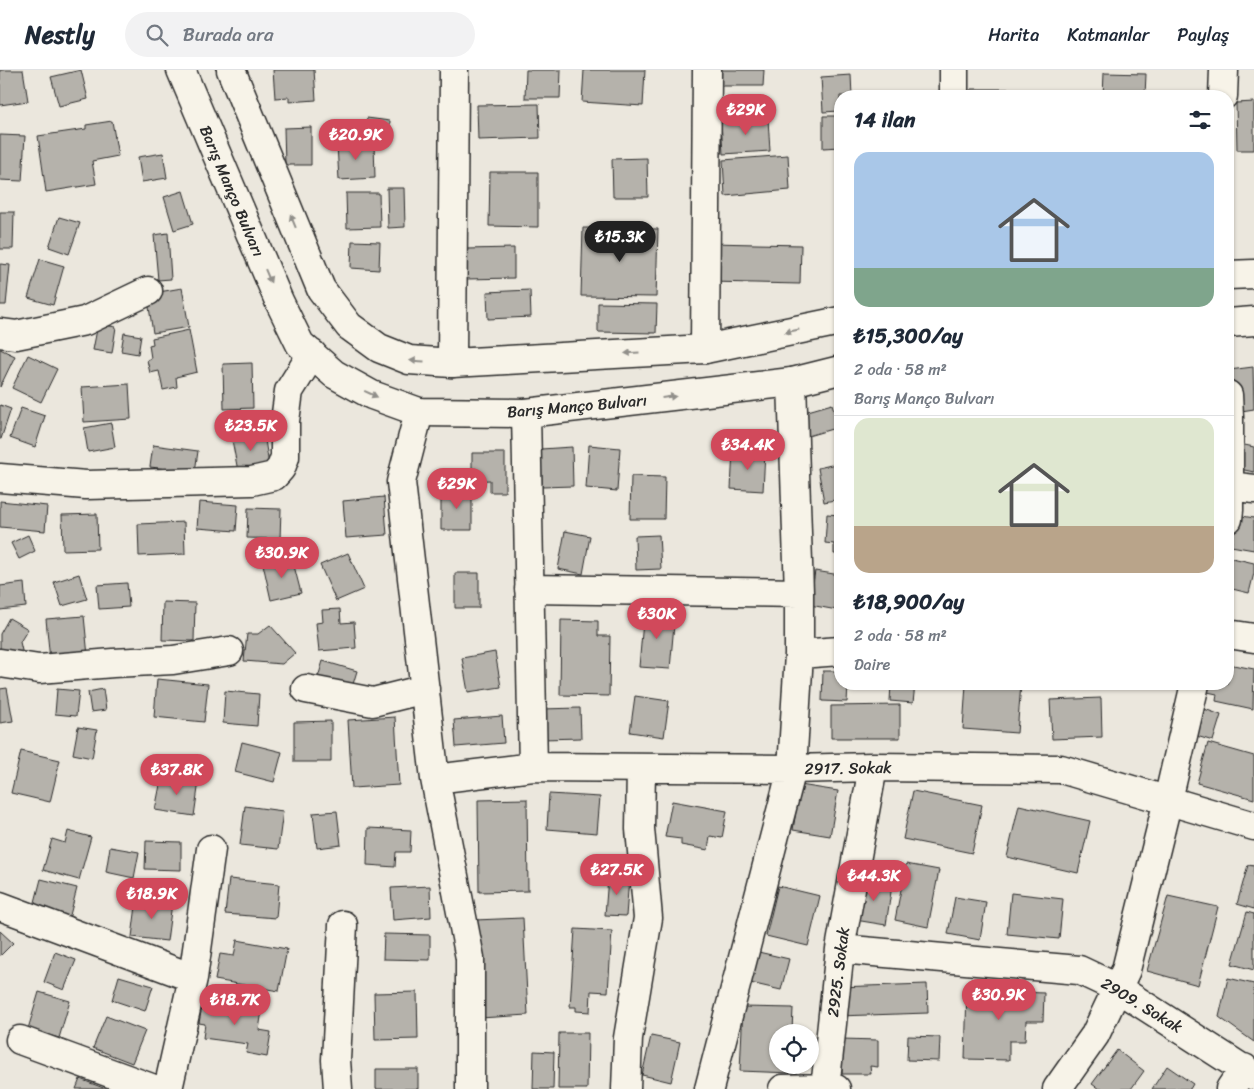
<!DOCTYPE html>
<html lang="tr">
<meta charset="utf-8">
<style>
body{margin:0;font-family:Sriracha,sans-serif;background:#f2f2f3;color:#1f2937;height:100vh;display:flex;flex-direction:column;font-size:19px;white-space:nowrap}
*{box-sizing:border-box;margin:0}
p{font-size:16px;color:#747a83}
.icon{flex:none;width:28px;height:28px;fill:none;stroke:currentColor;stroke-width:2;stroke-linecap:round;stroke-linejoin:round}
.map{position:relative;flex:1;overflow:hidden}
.sheet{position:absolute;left:834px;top:20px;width:400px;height:600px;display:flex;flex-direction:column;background:#fff;border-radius:20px;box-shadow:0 1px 4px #0004}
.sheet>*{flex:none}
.controls{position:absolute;left:769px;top:954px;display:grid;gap:10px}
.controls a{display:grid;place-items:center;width:50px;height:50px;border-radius:50%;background:#fff;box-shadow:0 1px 4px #0004;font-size:25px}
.price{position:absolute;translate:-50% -42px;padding:0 11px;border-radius:18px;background:#d1495b;color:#fff;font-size:16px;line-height:32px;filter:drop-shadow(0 1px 2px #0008)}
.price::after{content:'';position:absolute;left:50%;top:30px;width:15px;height:11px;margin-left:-8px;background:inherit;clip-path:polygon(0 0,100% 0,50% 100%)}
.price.selected{background:#222;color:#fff}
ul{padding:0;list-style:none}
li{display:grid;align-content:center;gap:10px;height:265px;padding:0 20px}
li+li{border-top:1px solid #e0e1e3}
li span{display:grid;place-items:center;height:155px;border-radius:15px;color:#555}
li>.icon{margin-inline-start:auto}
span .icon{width:90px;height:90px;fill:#fffc;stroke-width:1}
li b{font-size:21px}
h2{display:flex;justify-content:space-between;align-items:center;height:60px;padding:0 20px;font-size:21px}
header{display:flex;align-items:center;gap:30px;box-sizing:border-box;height:70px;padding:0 25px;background:#fff;border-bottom:1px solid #e0e1e3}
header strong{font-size:24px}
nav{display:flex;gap:28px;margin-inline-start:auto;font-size:18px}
.search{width:350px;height:45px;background:#f2f2f3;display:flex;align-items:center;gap:12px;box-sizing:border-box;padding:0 18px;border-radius:28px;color:#747a83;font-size:19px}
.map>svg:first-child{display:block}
.building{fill:#b5b2ab;stroke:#2b2b2b}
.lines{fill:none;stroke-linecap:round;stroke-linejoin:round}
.street-casing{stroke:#2b2b2b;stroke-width:31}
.primary-casing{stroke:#2b2b2b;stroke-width:31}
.street{stroke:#f7f3e8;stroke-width:28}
.primary{stroke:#f7f3e8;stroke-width:28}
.oneway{fill:#918f8a}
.labels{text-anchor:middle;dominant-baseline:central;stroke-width:5;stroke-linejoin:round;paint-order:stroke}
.street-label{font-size:16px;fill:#2b2b2b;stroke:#f7f3e8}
</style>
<header>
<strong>Nestly</strong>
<div class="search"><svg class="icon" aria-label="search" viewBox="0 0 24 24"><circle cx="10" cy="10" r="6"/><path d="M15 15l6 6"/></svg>Burada ara</div>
<nav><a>Harita</a><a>Katmanlar</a><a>Paylaş</a></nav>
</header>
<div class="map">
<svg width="1254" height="1019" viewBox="0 0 1254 1019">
<rect width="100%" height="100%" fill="#ebe7dd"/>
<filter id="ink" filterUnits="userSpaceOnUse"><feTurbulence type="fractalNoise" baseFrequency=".02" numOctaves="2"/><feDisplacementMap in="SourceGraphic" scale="10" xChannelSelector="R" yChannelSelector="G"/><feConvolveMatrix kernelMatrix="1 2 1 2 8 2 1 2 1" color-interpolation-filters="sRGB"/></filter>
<g filter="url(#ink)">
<path class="building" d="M 0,0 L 23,0 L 28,31 L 0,35 Z
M 81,0 L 88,29 L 59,36 L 51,7 Z
M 273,0 L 314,0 L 316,30 L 289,32 L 289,27 L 275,28 Z
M 526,0 L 561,0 L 560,28 L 525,28 Z
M 584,0 L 645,0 L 643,36 L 582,32 Z
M 718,0 L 764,0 L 763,16 L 717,16 Z
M 1104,3 L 1146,4 L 1145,26 L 1103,26 Z
M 851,5 L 852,26 L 840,26 L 840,41 L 823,42 L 821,7 Z
M 971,19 L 1010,19 L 1010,26 L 970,26 Z
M 1254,32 L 1254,80 L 1237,80 L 1236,33 Z
M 539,34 L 540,68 L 478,70 L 477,35 Z
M 823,46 L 840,46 L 840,77 L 823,78 Z
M 367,48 L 390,51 L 389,65 L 365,63 Z
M 768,49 L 770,81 L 723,84 L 721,52 Z
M 112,51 L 118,86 L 92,91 L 96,114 L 46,122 L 38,66 L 86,59 L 86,55 Z
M 311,57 L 311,95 L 285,95 L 284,58 Z
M 0,65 L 25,66 L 22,111 L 0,110 Z
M 374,73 L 375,108 L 339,110 L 337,74 Z
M 163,83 L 167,108 L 142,112 L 138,87 Z
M 788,85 L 790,120 L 725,126 L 723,90 Z
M 647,88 L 648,127 L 613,127 L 612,89 Z
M 490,102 L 538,102 L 538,157 L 489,156 Z
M 387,118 L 404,118 L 405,157 L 388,158 Z
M 183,121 L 193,154 L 174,160 L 164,127 Z
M 346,123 L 379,123 L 380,157 L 347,158 Z
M 0,142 L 14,142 L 13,179 L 0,179 Z
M 59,147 L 80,153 L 69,184 L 49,177 Z
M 583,158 L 658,159 L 656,227 L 581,226 Z
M 168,163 L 171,209 L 158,210 L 154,165 Z
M 352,171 L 380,172 L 379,200 L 351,198 Z
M 711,173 L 801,175 L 800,214 L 710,212 Z
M 514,178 L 514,208 L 466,209 L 466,179 Z
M 40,189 L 64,196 L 53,235 L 28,228 Z
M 0,194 L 10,195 L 6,235 L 0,235 Z
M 182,218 L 189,257 L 153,263 L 147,224 Z
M 530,220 L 531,247 L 488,249 L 487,222 Z
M 598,233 L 657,234 L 656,263 L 598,262 Z
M 98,254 L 116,257 L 112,283 L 93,280 Z
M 189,260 L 197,302 L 176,307 L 177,317 L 163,320 L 159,301 L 150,303 L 147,290 L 151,288 L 149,275 L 153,274 L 152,268 Z
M 124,263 L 141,266 L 138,284 L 121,281 Z
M 0,279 L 15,286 L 0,317 Z
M 28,285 L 57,299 L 41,332 L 12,318 Z
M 252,293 L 253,338 L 224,339 L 223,294 Z
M 1253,297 L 1254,339 L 1235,342 L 1229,300 Z
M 129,314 L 131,349 L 84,352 L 82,317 Z
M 832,334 L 839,357 L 808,366 L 801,343 Z
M 0,335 L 11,339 L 1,369 L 0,369 Z
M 21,338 L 45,346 L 35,377 L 10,368 Z
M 111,353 L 115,377 L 88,382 L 84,358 Z
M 264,364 L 269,395 L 238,401 L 232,370 Z
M 1240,374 L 1254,377 L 1254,402 L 1235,398 Z
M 153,375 L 198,381 L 195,402 L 150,397 Z
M 589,375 L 620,378 L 617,421 L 586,418 Z
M 572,377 L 573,416 L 542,417 L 541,379 Z
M 733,380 L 765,382 L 763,421 L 731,419 Z
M 472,383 L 505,383 L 505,422 L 490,422 L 490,410 L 472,411 Z
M 840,393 L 840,429 L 824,432 L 818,398 Z
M 631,406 L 665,407 L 664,449 L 630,449 Z
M 441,421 L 472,421 L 472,460 L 441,460 Z
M 384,427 L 387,465 L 346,468 L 343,431 Z
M 0,431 L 47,436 L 45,461 L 0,457 Z
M 199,432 L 238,435 L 236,461 L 197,458 Z
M 248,438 L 281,439 L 280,469 L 247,468 Z
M 97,444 L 98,479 L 63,480 L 62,445 Z
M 827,444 L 840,445 L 840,484 L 834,484 L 834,474 L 825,473 Z
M 1236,445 L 1254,448 L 1254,480 L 1231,476 Z
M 184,452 L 185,484 L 139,486 L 138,454 Z
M 565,461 L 590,466 L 583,504 L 558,499 Z
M 28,465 L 35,481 L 19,489 L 11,473 Z
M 659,465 L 661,499 L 636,500 L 635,466 Z
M 348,483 L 364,519 L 336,531 L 320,495 Z
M 1228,487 L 1254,493 L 1254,503 L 1249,523 L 1228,518 Z
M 292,488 L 301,523 L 271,530 L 263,494 Z
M 815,501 L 840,505 L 840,522 L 837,540 L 810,535 Z
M 455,503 L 479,503 L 479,538 L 455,538 Z
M 79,504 L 87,529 L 62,536 L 54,512 Z
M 24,513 L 26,537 L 0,540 L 0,516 Z
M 127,513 L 129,537 L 99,539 L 97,515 Z
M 163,532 L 195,533 L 194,571 L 162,570 Z
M 340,539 L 341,553 L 354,552 L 356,578 L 319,581 L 316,553 L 323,552 L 322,540 Z
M 644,540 L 675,543 L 670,599 L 639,597 Z
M 84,546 L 88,586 L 50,590 L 46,549 Z
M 9,548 L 28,559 L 20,572 L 23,585 L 0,586 L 0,564 Z
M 561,550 L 598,551 L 598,566 L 610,566 L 609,626 L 560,625 Z
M 270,555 L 295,583 L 282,594 L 244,591 L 247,564 L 258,564 Z
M 495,582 L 501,617 L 468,622 L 462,588 Z
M 323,591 L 357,601 L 350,624 L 316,614 Z
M 1228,594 L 1254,599 L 1253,639 L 1216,631 L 1217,624 L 1198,620 L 1199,614 L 1228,614 Z
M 823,601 L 840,601 L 840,614 L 848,614 L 847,632 L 822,631 Z
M 157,609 L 208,614 L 204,652 L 154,647 Z
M 891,614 L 915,614 L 913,633 L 890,631 Z
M 966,614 L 1021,614 L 1017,663 L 963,659 Z
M 7,618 L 13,651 L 0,653 L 0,619 Z
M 57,619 L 79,621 L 76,646 L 55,644 Z
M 103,619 L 106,640 L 91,642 L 88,622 Z
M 225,621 L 259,624 L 257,656 L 223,653 Z
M 635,626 L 669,631 L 664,667 L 630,662 Z
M 1101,628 L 1102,667 L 1052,669 L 1050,630 Z
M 900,635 L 900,668 L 831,668 L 831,636 Z
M 1199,637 L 1221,645 L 1213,671 L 1190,664 Z
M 580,638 L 581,668 L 542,669 L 541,639 Z
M 502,646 L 504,673 L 456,677 L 454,650 Z
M 395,647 L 399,715 L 352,718 L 348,650 Z
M 331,651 L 331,692 L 294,692 L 294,652 Z
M 78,657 L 97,660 L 92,688 L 73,684 Z
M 242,672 L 282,682 L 274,712 L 235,702 Z
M 1208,673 L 1254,686 L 1254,729 L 1197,713 Z
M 21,681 L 60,690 L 50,732 L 11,723 Z
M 162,705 L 199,711 L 194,746 L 155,740 Z
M 800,715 L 838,721 L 830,766 L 793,760 Z
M 913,721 L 982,735 L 972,783 L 903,769 Z
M 549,724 L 600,727 L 597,763 L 547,759 Z
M 527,729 L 528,821 L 479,822 L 478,730 Z
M 672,731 L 727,741 L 722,768 L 710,766 L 708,780 L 681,775 L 681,769 L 665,767 Z
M 1019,735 L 1090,751 L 1078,803 L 1007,787 Z
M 245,736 L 283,741 L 278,779 L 240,775 Z
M 337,741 L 341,775 L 317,778 L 313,743 Z
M 368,758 L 411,760 L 410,782 L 396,782 L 395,797 L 367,795 Z
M 68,761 L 91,767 L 79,810 L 43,800 L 52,769 L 65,773 Z
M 146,771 L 181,772 L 181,800 L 145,799 Z
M 110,777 L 139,782 L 134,808 L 106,802 Z
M 906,794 L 939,800 L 928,857 L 895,850 Z
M 1248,795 L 1254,796 L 1254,839 L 1237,834 Z
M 608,807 L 629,808 L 626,846 L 605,845 Z
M 41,809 L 77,818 L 69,849 L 33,840 Z
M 229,809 L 279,814 L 276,848 L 225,844 Z
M 861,810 L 892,815 L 886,855 L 855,850 Z
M 430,816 L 431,847 L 393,850 L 391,818 Z
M 778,816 L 820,826 L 808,876 L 766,866 Z
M 1011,823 L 1063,829 L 1059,869 L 1007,864 Z
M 1168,826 L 1218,837 L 1198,915 L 1147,901 Z
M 955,827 L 986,832 L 980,870 L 948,864 Z
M 137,828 L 172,833 L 167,871 L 132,867 Z
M 1247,842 L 1254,844 L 1254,900 L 1232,894 Z
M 523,848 L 528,945 L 480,948 L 475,850 Z
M 575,859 L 612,861 L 608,922 L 591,921 L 590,942 L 576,941 L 576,937 L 570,937 Z
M 0,861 L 13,873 L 0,886 Z
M 384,864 L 430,865 L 430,890 L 383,889 Z
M 237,870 L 287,879 L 279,921 L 215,910 L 220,884 L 234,886 Z
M 754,881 L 789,889 L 781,920 L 746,912 Z
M 55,882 L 76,890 L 64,920 L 44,912 Z
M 119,906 L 153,916 L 145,941 L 112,930 Z
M 1228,908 L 1254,914 L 1254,972 L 1219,947 Z
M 927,914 L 928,943 L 838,946 L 837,917 Z
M 967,920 L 1044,923 L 1043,951 L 1026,951 L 1025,971 L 1009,971 L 1009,990 L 965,989 Z
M 39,922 L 70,931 L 59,968 L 28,959 Z
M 417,922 L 418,969 L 375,970 L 374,923 Z
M 203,931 L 262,940 L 259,960 L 271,962 L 267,987 L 246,983 L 248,974 L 203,968 L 205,954 L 199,953 Z
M 743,937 L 793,938 L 792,962 L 778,962 L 778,995 L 791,995 L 791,1003 L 740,1001 Z
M 106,946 L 145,961 L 132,993 L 93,978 Z
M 559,963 L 588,963 L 587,1019 L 558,1019 Z
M 651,966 L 680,972 L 671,1012 L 642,1005 Z
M 908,966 L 940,967 L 939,991 L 907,990 Z
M 842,969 L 878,970 L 878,997 L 870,996 L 871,1004 L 842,1004 Z
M 1117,980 L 1144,1001 L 1131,1019 L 1099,1019 L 1092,1014 Z
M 534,981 L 554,982 L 553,1019 L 533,1019 Z
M 1167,996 L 1193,1014 L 1190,1019 L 1152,1019 Z
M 376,999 L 418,999 L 418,1019 L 376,1019 Z
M 80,1009 L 106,1019 L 76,1019 Z"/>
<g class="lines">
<defs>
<path id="street" d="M 954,26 L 954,0
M 1223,26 L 1224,0
M 0,263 L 16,265 L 85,251 L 148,221
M 705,279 L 707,0
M 452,293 L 454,0
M 1228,325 L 1229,347 L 1229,440 L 1228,449
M 419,342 L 401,412 L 435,709 L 470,888 L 470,1019
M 526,343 L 533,697
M 0,408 L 86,415 L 252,411 L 274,406 L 281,398 L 285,387 L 285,351 L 289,321 L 312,284
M 1229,416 L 1254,419
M 529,519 L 799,523
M 1228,564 L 1254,568
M 799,584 L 840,581
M 0,593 L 39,599 L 113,593 L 173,590 L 229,581
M 306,619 L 373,632 L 425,619
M 435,709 L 533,697 L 792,699 L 873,697 L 1061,699 L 1254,756
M 0,836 L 193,908
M 840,879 L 1079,900 L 1117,918 L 1254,1006
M 20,970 L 154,1019
M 168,1019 L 193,908 L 211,779
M 338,1019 L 336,990 L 343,855
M 626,1019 L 628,968 L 648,848 L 640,759 L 641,698
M 709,1019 L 792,699 L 799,584 L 799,523 L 792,312
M 783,1019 L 825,1018 L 836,1019
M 825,1019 L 840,879 L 873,697
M 1057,1019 L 1095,965 L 1126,900 L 1168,730 L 1195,614
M 1230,1019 L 1244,998"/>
<path id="primary" d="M 181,0 L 279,231 L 300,274 L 334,304 L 372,325 L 419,342 L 526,343 L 792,312 L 840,300
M 231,0 L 321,219 L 349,256 L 379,278 L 409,290 L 452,293 L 705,279 L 840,251
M 1228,205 L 1254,204
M 1228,253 L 1254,251"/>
</defs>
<use href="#street" class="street-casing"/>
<use href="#primary" class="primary-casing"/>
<use href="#street" class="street"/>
<use href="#primary" class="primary"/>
</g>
<defs><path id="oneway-solid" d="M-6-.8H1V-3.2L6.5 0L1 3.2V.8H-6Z" transform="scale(1.25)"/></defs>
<g class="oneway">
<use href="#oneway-solid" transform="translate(293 151) rotate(-112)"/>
<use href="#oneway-solid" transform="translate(268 206) rotate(67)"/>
<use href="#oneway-solid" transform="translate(792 261) rotate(168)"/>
<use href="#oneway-solid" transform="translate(632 283) rotate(177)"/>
<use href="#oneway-solid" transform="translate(417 291) rotate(-176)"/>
<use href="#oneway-solid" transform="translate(371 324) rotate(25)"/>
<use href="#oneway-solid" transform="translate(669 327) rotate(-7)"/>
</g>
</g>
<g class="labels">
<g class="street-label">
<text transform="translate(232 121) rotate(67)">Barış Manço Bulvarı</text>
<text transform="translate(577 336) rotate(-5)">Barış Manço Bulvarı</text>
<text transform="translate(848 698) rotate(-1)">2917. Sokak</text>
<text transform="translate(838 902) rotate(-83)">2925. Sokak</text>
<text transform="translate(1142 935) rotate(31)">2909. Sokak</text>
</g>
</g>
</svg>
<div class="controls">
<a><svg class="icon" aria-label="locate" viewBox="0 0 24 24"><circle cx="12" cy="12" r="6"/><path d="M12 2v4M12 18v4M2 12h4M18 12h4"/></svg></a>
</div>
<b class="price" style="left:746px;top:66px">₺29K</b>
<b class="price" style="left:356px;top:91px">₺20.9K</b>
<b class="price selected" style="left:620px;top:193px">₺15.3K</b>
<b class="price" style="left:251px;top:382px">₺23.5K</b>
<b class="price" style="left:748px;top:401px">₺34.4K</b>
<b class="price" style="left:457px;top:440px">₺29K</b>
<b class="price" style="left:282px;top:509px">₺30.9K</b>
<b class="price" style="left:657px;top:570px">₺30K</b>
<b class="price" style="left:177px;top:726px">₺37.8K</b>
<b class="price" style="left:617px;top:826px">₺27.5K</b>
<b class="price" style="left:874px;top:832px">₺44.3K</b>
<b class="price" style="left:152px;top:850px">₺18.9K</b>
<b class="price" style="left:999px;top:951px">₺30.9K</b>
<b class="price" style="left:235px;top:956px">₺18.7K</b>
<section class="sheet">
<h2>14 ilan<svg class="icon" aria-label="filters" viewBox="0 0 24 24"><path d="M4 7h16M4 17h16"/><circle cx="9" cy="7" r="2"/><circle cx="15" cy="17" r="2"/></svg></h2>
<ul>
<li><span style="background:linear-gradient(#a9c7e8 75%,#7fa58c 0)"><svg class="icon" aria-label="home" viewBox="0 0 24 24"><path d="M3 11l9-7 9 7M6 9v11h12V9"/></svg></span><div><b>₺15,300/ay</b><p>2 oda · 58 m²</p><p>Barış Manço Bulvarı</p></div></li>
<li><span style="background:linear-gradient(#dfe7d0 70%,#b9a48a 0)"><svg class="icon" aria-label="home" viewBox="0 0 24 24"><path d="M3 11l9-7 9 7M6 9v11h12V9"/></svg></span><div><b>₺18,900/ay</b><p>2 oda · 58 m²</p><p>Daire</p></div></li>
</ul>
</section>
</div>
